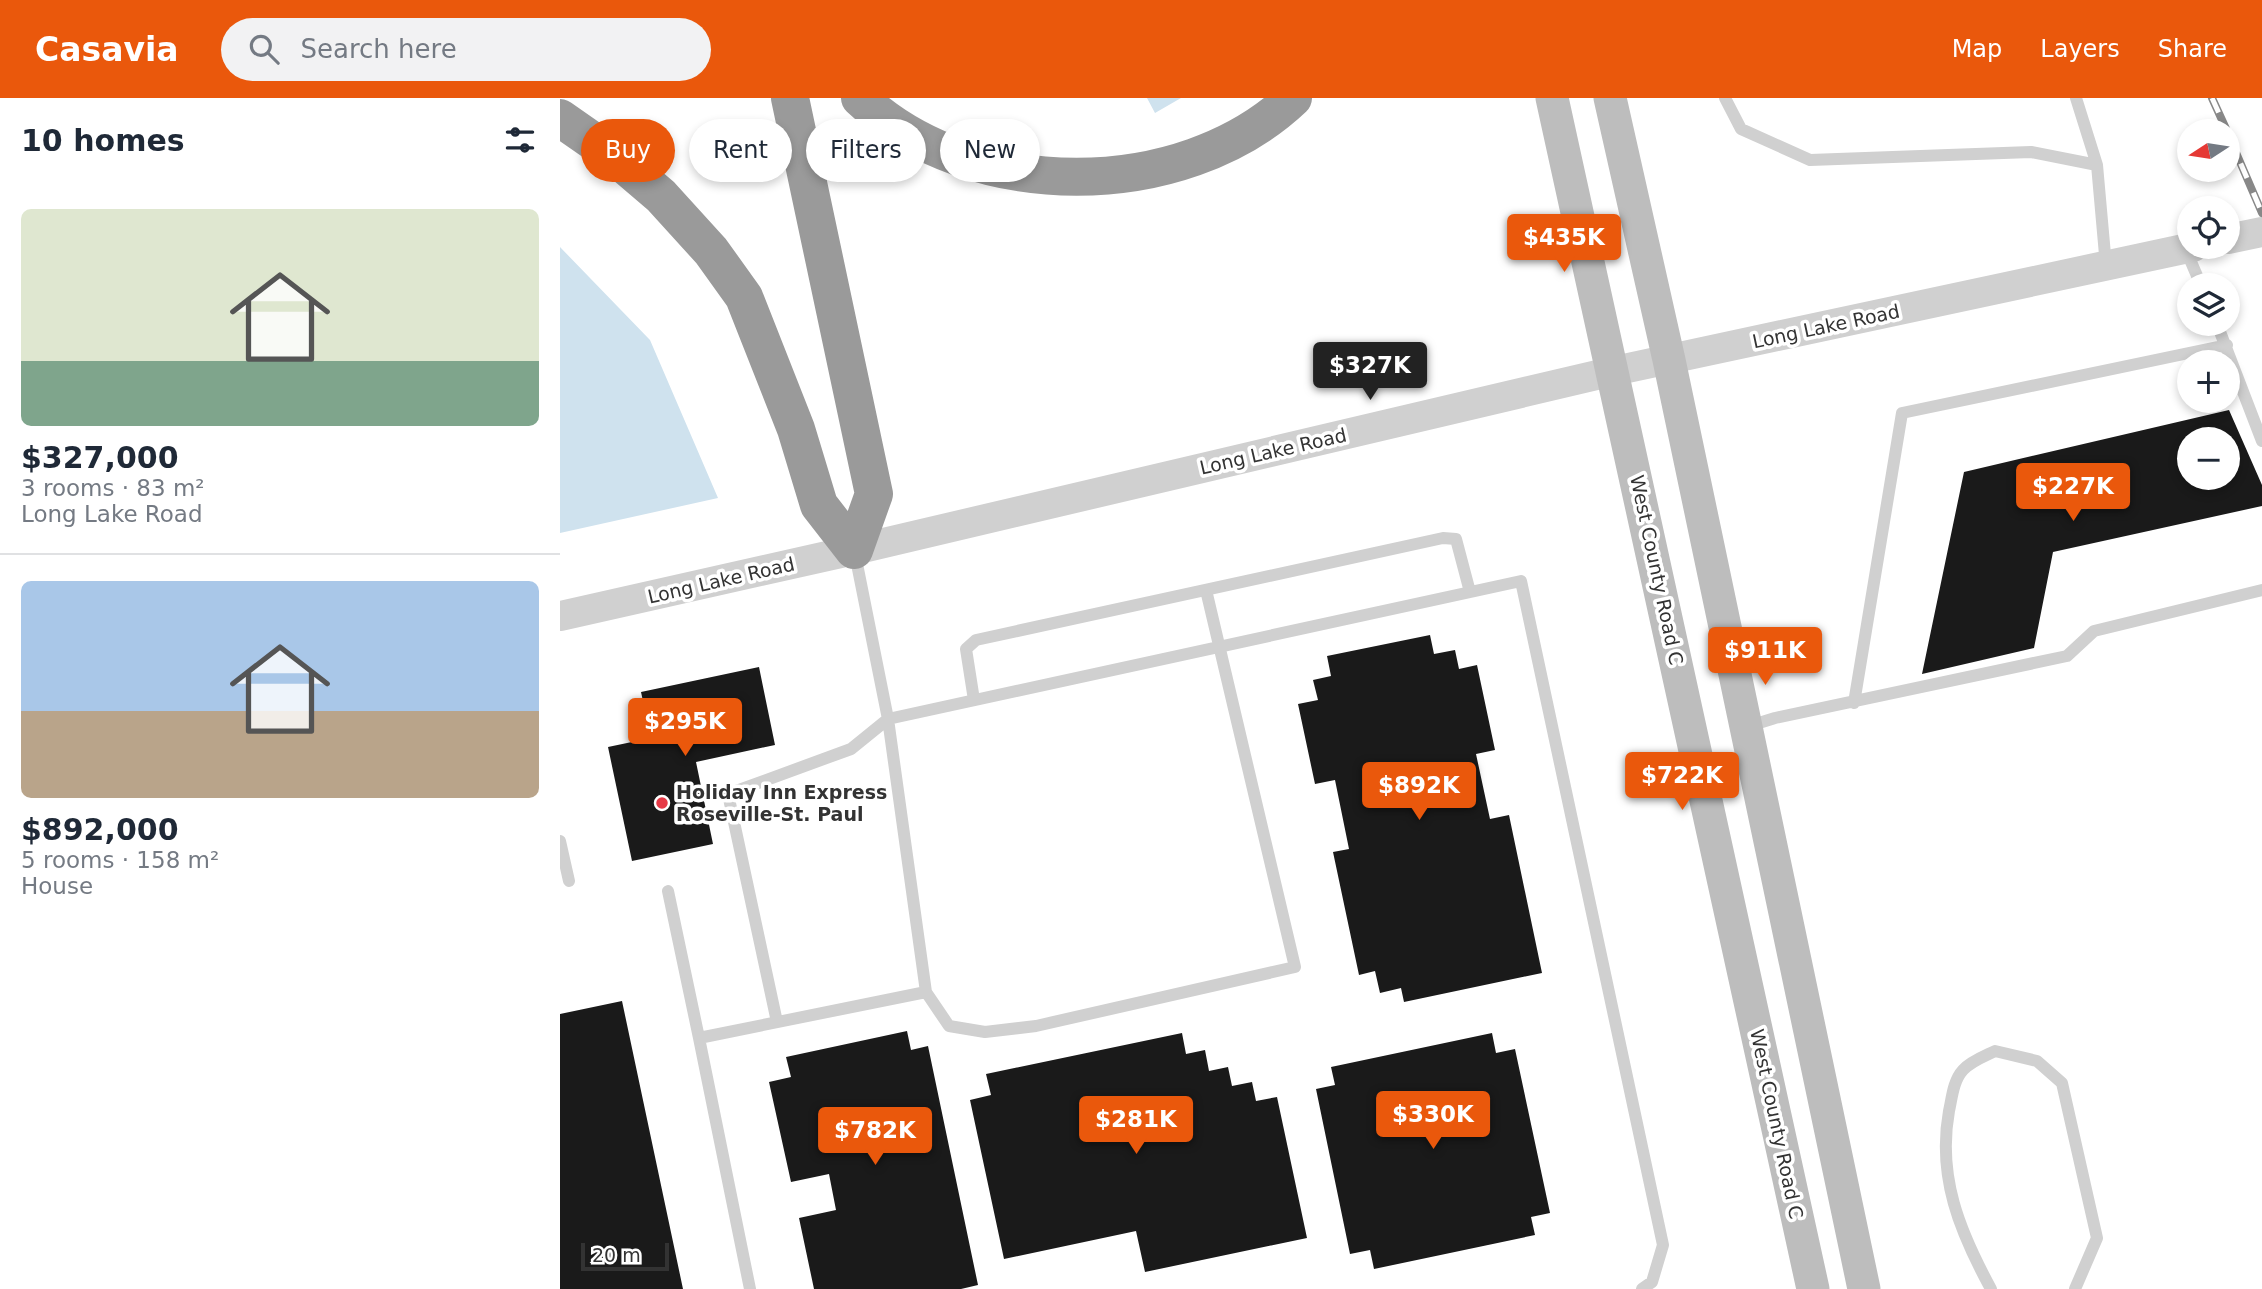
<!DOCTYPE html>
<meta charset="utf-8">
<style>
body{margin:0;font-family:"DejaVu Sans",sans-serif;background:#f2f2f3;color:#1f2937;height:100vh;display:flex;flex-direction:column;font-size:26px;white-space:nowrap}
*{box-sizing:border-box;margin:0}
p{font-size:23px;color:#747a83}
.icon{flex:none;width:38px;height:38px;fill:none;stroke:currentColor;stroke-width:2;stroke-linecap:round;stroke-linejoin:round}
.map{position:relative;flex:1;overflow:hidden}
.drawer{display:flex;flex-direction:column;background:#fff;width:560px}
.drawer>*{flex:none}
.top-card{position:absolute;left:21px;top:21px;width:665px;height:63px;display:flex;gap:14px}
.needle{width:46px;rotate:258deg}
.controls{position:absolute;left:1617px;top:21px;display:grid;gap:14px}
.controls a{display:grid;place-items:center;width:63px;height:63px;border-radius:50%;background:#fff;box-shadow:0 4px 10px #0003;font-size:35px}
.scale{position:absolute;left:21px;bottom:18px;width:88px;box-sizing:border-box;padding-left:7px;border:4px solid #333;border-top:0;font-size:19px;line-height:24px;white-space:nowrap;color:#333;-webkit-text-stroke:5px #fff;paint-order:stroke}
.price{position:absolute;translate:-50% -60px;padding:0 16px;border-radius:7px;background:#ea580c;color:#fff;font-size:23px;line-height:46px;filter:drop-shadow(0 2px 4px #0008)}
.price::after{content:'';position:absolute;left:50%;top:42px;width:21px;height:16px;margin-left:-10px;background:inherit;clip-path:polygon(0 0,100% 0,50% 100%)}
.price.current{background:#222;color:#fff}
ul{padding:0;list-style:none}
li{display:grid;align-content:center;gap:14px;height:371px;padding:0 21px}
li+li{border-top:2px solid #e0e1e3}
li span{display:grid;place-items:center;height:217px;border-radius:10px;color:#555}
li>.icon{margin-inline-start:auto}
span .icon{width:126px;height:126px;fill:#fffc;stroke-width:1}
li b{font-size:30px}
h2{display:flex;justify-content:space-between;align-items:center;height:84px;padding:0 21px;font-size:30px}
.pill{padding:0 24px;border-radius:32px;background:#fff;box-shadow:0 4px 10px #0003;font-size:24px;line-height:63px}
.pill.current{background:#ea580c;color:#fff}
header{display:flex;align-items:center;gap:42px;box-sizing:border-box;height:98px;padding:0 35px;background:#ea580c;color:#fff}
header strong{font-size:33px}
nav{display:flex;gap:38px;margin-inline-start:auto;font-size:24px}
.search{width:490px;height:63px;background:#f2f2f3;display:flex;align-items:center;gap:18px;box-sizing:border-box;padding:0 24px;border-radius:38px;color:#747a83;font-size:26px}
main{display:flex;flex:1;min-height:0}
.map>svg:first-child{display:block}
.water{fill:#cfe2ee}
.building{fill:#1a1a1a;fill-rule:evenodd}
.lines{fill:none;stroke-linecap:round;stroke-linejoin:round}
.service{stroke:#d0d0d0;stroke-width:12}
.tertiary{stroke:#d0d0d0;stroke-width:30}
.secondary{stroke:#bdbdbd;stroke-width:33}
.motorway{stroke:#9a9a9a;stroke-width:38}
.rail-casing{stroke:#888;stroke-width:8}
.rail{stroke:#fff;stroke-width:5;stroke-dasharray:16;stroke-linecap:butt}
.poi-dot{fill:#e63946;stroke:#fff;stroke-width:2.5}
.labels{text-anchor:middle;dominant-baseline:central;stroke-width:7;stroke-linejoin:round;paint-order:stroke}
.street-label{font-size:19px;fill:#333;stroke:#fff}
.poi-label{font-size:19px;font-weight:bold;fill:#333;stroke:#fff;text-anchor:start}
</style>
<header>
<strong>Casavia</strong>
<div class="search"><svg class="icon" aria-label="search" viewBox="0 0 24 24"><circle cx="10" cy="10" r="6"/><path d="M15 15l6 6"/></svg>Search here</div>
<nav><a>Map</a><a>Layers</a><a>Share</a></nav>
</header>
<main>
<section class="drawer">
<h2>10 homes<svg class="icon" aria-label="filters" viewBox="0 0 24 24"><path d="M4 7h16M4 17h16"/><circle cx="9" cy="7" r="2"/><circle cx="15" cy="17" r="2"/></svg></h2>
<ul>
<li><span style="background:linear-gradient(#dfe7d0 70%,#7fa58c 0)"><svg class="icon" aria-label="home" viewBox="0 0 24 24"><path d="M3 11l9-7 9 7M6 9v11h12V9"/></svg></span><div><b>$327,000</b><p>3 rooms · 83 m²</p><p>Long Lake Road</p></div></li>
<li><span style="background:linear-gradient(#a9c7e8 60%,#b9a48a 0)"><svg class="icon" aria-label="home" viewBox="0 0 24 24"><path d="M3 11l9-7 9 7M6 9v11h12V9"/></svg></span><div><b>$892,000</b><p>5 rooms · 158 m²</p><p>House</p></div></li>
</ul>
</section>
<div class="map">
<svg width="1702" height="1191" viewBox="0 0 1702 1191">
<rect width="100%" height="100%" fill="#fff"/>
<path class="water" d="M 587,0 L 621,0 L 595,15 Z
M 0,149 L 90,242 L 158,400 L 0,435 Z"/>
<path class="building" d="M 1669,312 L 1702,387 L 1702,408 L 1493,454 L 1474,550 L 1362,576 L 1404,374 ZM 1629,341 L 1668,341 L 1668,380 L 1629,380 Z
M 870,537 L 874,556 L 895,552 L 899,571 L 917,567 L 935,652 L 916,656 L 930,721 L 949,717 L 982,875 L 844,904 L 841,890 L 820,895 L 815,873 L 799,877 L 773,754 L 789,751 L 775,682 L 755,686 L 738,606 L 758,602 L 753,582 L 771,578 L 767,558 Z
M 199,569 L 215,647 L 136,664 L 153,746 L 72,763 L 48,649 L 91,640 L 81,594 Z
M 62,903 L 123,1191 L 0,1191 L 0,916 Z
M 347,933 L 351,952 L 368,948 L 418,1187 L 401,1191 L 254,1191 L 239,1120 L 276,1112 L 269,1076 L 231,1084 L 209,984 L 231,979 L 226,959 Z
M 622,935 L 626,956 L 645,952 L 649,973 L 668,969 L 672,988 L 692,984 L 696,1003 L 717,999 L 747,1140 L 585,1174 L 576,1133 L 444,1161 L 410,1002 L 431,997 L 426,976 Z
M 932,935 L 936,955 L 955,951 L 990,1115 L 971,1119 L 975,1137 L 814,1171 L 810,1152 L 790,1156 L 756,991 L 775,987 L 771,969 Z"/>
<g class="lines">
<path class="service" d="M 1165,0 L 1181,31 L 1250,62 L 1471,54 L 1537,67
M 1516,0 L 1537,67 L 1546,168
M 1625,150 L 1641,187
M 1657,226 L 1702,343
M 295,456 L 328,621 L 961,483 L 1103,1147 L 1092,1184 L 1082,1191
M 414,602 L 406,551 L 416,542 L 883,440 L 896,441 L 910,494
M 1294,605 L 1342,315 L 1667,247
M 328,621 L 366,894
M 1186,629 L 1215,620 L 1507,558 L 1534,533 L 1702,492
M 0,743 L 9,783
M 108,793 L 139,940
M 217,924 L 168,696 L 291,651 L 328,621
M 190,1191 L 139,940 L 366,894 L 389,928 L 425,934 L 476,928 L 735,869 L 646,492
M 1431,1191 C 1400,1134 1377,1079 1389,1013 C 1392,1000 1393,983 1403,972 C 1411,963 1425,958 1435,953 L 1477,963 L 1502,985 L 1537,1140 L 1515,1191"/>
<path class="tertiary" d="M 1668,141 L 1702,134
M 0,518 L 294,452 L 1054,273 L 1633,149"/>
<path class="secondary" d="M 992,0 L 1253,1191
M 1050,0 L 1109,262 L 1304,1191"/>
<path class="motorway" d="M 230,0 L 314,396 L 294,452
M 300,0 C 411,105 622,105 733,0
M 0,20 L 53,57 L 101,98 L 151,153 L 184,199 L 236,331 L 259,407 L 294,452"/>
<defs>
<path id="rail" d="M 1652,0 L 1667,33
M 1668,36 L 1702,115"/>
</defs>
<use href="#rail" class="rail-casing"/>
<use href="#rail" class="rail"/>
</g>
<circle class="poi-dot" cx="102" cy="705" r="7"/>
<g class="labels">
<g class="street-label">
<text transform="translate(1266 228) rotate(-12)">Long Lake Road</text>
<text transform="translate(713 353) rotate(-13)">Long Lake Road</text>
<text transform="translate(1097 472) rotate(78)">West County Road C</text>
<text transform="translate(161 482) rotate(-13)">Long Lake Road</text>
<text transform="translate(1217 1026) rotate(78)">West County Road C</text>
</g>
<g class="poi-label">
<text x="116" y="694">Holiday Inn Express<tspan x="116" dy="22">Roseville-St. Paul</tspan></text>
</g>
</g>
</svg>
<div class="controls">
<a><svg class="needle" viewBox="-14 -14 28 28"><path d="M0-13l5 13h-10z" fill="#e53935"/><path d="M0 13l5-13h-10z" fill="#747a83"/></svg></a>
<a><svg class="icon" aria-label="locate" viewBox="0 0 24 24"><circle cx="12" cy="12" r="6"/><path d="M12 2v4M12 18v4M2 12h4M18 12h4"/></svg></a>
<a><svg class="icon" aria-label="layers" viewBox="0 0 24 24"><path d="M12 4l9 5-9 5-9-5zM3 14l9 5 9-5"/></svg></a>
<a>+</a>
<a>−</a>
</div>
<div class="scale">20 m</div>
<b class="price" style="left:1004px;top:176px">$435K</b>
<b class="price current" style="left:810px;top:304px">$327K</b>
<b class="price" style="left:1513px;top:425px">$227K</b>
<b class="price" style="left:1205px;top:589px">$911K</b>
<b class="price" style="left:125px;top:660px">$295K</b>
<b class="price" style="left:1122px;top:714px">$722K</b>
<b class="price" style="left:859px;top:724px">$892K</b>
<b class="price" style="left:873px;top:1053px">$330K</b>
<b class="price" style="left:576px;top:1058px">$281K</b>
<b class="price" style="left:315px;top:1069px">$782K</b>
<div class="top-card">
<a class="pill current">Buy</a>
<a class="pill">Rent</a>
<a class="pill">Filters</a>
<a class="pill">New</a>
</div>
</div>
</main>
